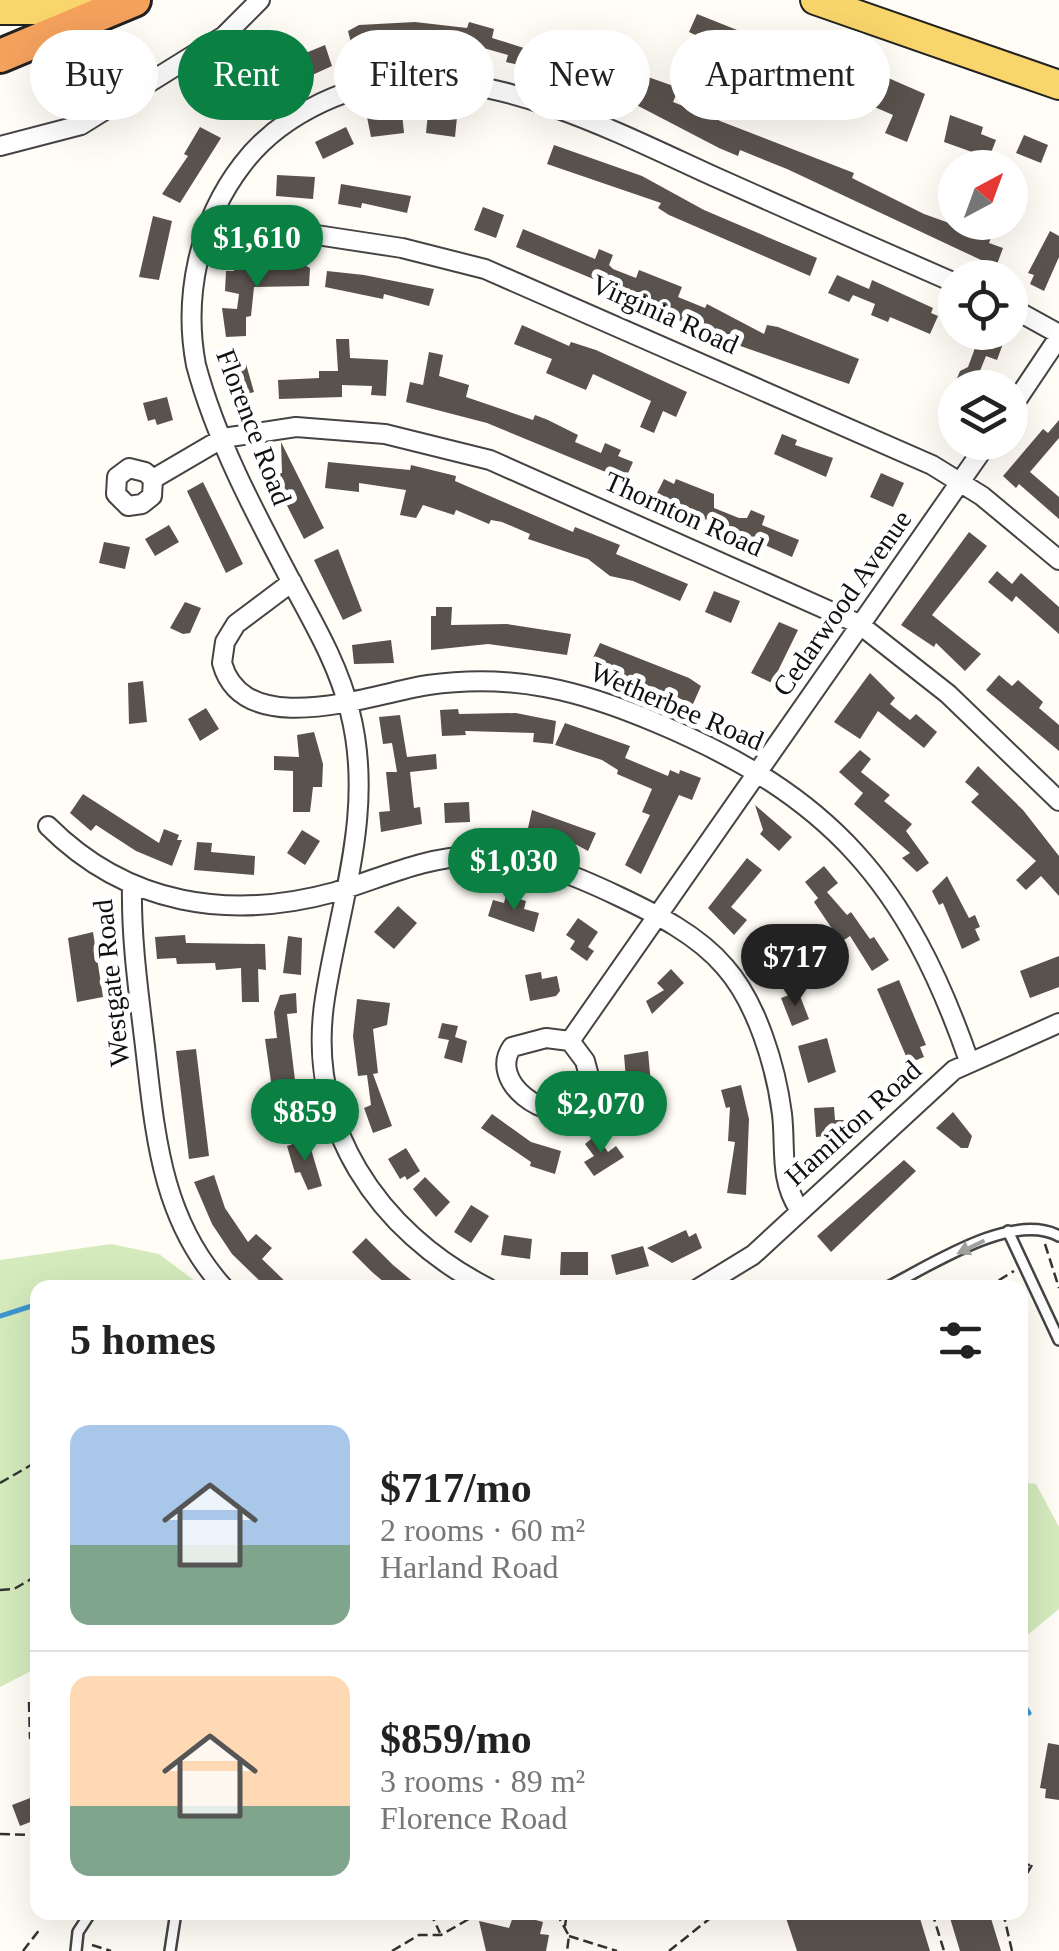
<!DOCTYPE html>
<meta charset="utf-8">
<style>
body{margin:0;font-family:Georgia,serif;background:#f2f2f2;color:#222;height:100vh;display:flex;flex-direction:column;font-size:38px;white-space:nowrap}
*{box-sizing:border-box;margin:0}
p{font-size:32px;color:#767676}
.icon{flex:none;width:55px;height:55px;fill:none;stroke:currentColor;stroke-width:2;stroke-linecap:round;stroke-linejoin:round}
.map{position:relative;flex:1;overflow:hidden}
.details{position:absolute;left:30px;top:1280px;width:998px;height:640px;display:flex;flex-direction:column;background:#fff;border-radius:20px;box-shadow:0 10px 40px #0002}
.details>*{flex:none}
.hud{position:absolute;left:30px;top:30px;width:1000px;height:90px;display:flex;gap:20px}
.needle{width:65px;rotate:41deg}
.fabs{position:absolute;left:938px;top:150px;display:grid;gap:20px}
.fabs a{display:grid;place-items:center;width:90px;height:90px;border-radius:50%;background:#fff;box-shadow:0 10px 40px #0002;font-size:50px}
.price{position:absolute;translate:-50% -85px;padding:0 22px;border-radius:35px;background:#0b8043;color:#fff;font-size:32px;line-height:65px;filter:drop-shadow(0 2px 5px #0008)}
.price::after{content:'';position:absolute;left:50%;top:60px;width:30px;height:22px;margin-left:-15px;background:inherit;clip-path:polygon(0 0,100% 0,50% 100%)}
.price.active{background:#222;color:#fff}
ul{padding:0;list-style:none}
li{display:flex;align-items:center;gap:30px;height:250px;padding:0 40px}
li+li{border-top:2px solid #e0e0e0}
li span{display:grid;place-items:center;flex:none;width:280px;height:200px;border-radius:20px;color:#555}
li>.icon{margin-inline-start:auto}
span .icon{width:120px;height:120px;fill:#fffc;stroke-width:1}
li b{font-size:42px}
h2{display:flex;justify-content:space-between;align-items:center;height:120px;padding:0 40px;font-size:42px}
.pill{padding:0 35px;border-radius:45px;background:#fff;box-shadow:0 10px 40px #0002;font-size:35px;line-height:90px}
.pill.active{background:#0b8043;color:#fff}
.map>svg:first-child{display:block}
.green{fill:#d5ebbd}
.lines{fill:none;stroke-linecap:round;stroke-linejoin:round}
.stream{stroke:#3f96cf;stroke-width:5}
.building{fill:#5a524d}
.lane-casing{stroke:#444;stroke-width:14}
.street-casing{stroke:#444;stroke-width:22}
.primary-casing{stroke:#222;stroke-width:32}
.highway-casing{stroke:#222;stroke-width:38}
.path{stroke:#333;stroke-width:2.5;stroke-dasharray:10 5;stroke-linecap:butt}
.lane{stroke:#fff;stroke-width:9}
.street{stroke:#fff;stroke-width:18}
.primary{stroke:#f9d66b;stroke-width:28}
.highway{stroke:#f5a25d;stroke-width:32}
.oneway{fill:#a0a0a0}
.labels{text-anchor:middle;dominant-baseline:central;stroke-width:10;stroke-linejoin:round;paint-order:stroke}
.street-label{font-size:28px;fill:#111;stroke:#fff}
</style>
<div class="map">
<svg width="1059" height="1951" viewBox="0 0 1059 1951">
<rect width="100%" height="100%" fill="#fffdf5"/>
<path class="green" d="M 111,1244 L 159,1254 L 203,1287 L 38,1288 L 37,1668 L 0,1687 L 0,1260 Z
M 1020,1482 L 1036,1484 L 1059,1527 L 1059,1609 L 1020,1641 Z"/>
<g class="lines">
<path class="stream" d="M 0,1316 L 38,1304
M 1020,1699 L 1029,1713"/>
</g>
<path class="building" d="M 697,14 L 837,70 L 848,64 L 870,70 L 925,94 L 907,142 L 885,133 L 893,115 L 712,37 L 710,42 L 689,32 Z
M 415,22 L 467,28 L 469,22 L 494,29 L 492,38 L 630,81 L 634,72 L 679,88 L 673,102 L 696,111 L 700,102 L 712,107 L 709,114 L 720,121 L 854,173 L 852,178 L 924,214 L 991,238 L 989,243 L 1003,248 L 996,267 L 787,169 L 740,150 L 738,156 L 719,148 L 623,98 L 567,81 L 569,76 L 506,62 L 508,55 L 452,39 L 451,47 L 416,44 L 416,48 L 354,55 L 348,31 L 359,25 Z
M 325,45 L 332,66 L 288,86 L 284,75 L 249,105 L 235,88 L 252,74 L 259,82 L 282,71 L 279,64 Z
M 402,113 L 404,133 L 371,137 L 367,117 Z
M 428,113 L 457,117 L 455,137 L 426,133 Z
M 950,115 L 983,127 L 981,134 L 996,140 L 989,158 L 944,142 Z
M 200,127 L 221,138 L 180,203 L 162,194 L 188,156 L 184,154 Z
M 346,127 L 354,144 L 323,159 L 315,142 Z
M 1024,135 L 1048,145 L 1041,163 L 1016,153 Z
M 554,145 L 642,176 L 704,210 L 817,258 L 810,276 L 669,215 L 658,208 L 661,203 L 547,164 Z
M 277,175 L 315,177 L 313,199 L 276,196 Z
M 341,184 L 411,196 L 407,213 L 362,203 L 361,208 L 338,204 Z
M 483,207 L 504,215 L 496,238 L 474,230 Z
M 153,216 L 172,221 L 159,280 L 139,277 Z
M 523,229 L 595,259 L 599,249 L 613,255 L 609,265 L 613,269 L 636,278 L 639,270 L 682,287 L 678,297 L 705,308 L 707,304 L 764,334 L 767,325 L 778,327 L 859,359 L 849,384 L 723,340 L 674,318 L 661,307 L 516,247 Z
M 1050,231 L 1059,236 L 1059,257 L 1044,291 L 1030,284 L 1034,275 L 1028,273 Z
M 235,264 L 306,266 L 310,268 L 309,286 L 254,287 L 251,316 L 246,317 L 246,336 L 226,337 L 222,308 L 237,309 L 239,294 L 225,291 L 226,271 L 234,271 Z
M 327,271 L 364,275 L 434,289 L 429,306 L 384,294 L 383,299 L 325,287 Z
M 837,275 L 869,289 L 872,280 L 933,308 L 931,313 L 938,316 L 930,334 L 890,317 L 888,322 L 871,315 L 875,304 L 853,295 L 849,302 L 828,293 Z
M 522,325 L 569,346 L 571,342 L 596,350 L 687,392 L 676,417 L 663,411 L 654,433 L 640,427 L 651,401 L 593,374 L 586,390 L 546,373 L 552,359 L 514,344 Z
M 981,332 L 1000,332 L 1005,338 L 997,360 L 986,356 L 973,388 L 953,388 L 960,371 L 968,367 Z
M 336,339 L 349,339 L 350,358 L 388,360 L 386,396 L 371,395 L 372,386 L 342,385 L 342,397 L 279,399 L 278,380 L 319,378 L 319,371 L 338,371 Z
M 429,352 L 443,355 L 439,376 L 469,385 L 466,397 L 533,420 L 535,415 L 548,420 L 578,435 L 575,442 L 601,453 L 605,443 L 621,450 L 618,456 L 633,462 L 625,480 L 487,423 L 406,402 L 410,382 L 423,385 Z
M 246,364 L 254,392 L 239,396 L 228,369 Z
M 167,397 L 173,420 L 157,425 L 155,419 L 148,421 L 143,403 Z
M 1059,420 L 1059,438 L 1030,472 L 1059,497 L 1059,519 L 1019,484 L 1016,488 L 1003,476 L 1043,429 L 1048,433 Z
M 782,434 L 797,440 L 795,445 L 833,458 L 826,477 L 774,454 Z
M 281,442 L 324,528 L 304,539 L 271,474 L 282,473 Z
M 328,462 L 410,470 L 411,465 L 456,476 L 455,481 L 573,532 L 575,527 L 620,545 L 616,554 L 688,584 L 680,601 L 633,581 L 610,576 L 588,559 L 528,539 L 530,534 L 502,522 L 491,520 L 489,524 L 456,510 L 454,515 L 423,505 L 416,518 L 400,515 L 406,490 L 359,483 L 359,492 L 325,488 Z
M 881,473 L 904,483 L 893,507 L 870,497 Z
M 664,479 L 674,484 L 676,479 L 714,494 L 714,508 L 739,518 L 747,518 L 751,510 L 765,516 L 762,525 L 799,540 L 792,557 L 706,519 L 701,524 L 688,519 L 690,513 L 655,497 Z
M 203,482 L 243,564 L 226,573 L 187,491 Z
M 169,525 L 179,542 L 155,556 L 145,539 Z
M 969,532 L 987,546 L 932,615 L 981,654 L 965,671 L 936,643 L 934,647 L 901,625 Z
M 104,542 L 130,547 L 125,569 L 99,563 Z
M 338,549 L 362,611 L 343,620 L 314,560 Z
M 997,571 L 1012,584 L 1021,573 L 1059,607 L 1059,634 L 1016,596 L 1012,602 L 988,582 Z
M 714,591 L 740,601 L 731,623 L 705,612 Z
M 185,602 L 201,608 L 190,633 L 183,634 L 170,628 Z
M 436,607 L 452,607 L 451,625 L 507,624 L 571,634 L 567,655 L 488,644 L 431,650 L 431,616 L 436,616 Z
M 779,622 L 798,630 L 772,683 L 751,673 Z
M 391,640 L 394,663 L 354,664 L 352,645 Z
M 600,643 L 689,678 L 701,686 L 693,704 L 591,662 Z
M 870,673 L 895,698 L 890,704 L 910,720 L 916,714 L 937,732 L 924,748 L 878,711 L 860,739 L 834,722 Z
M 999,675 L 1012,686 L 1018,680 L 1043,702 L 1039,708 L 1059,725 L 1059,751 L 986,690 Z
M 143,681 L 147,722 L 129,724 L 128,683 Z
M 206,708 L 219,729 L 200,741 L 188,719 Z
M 458,709 L 459,714 L 516,713 L 556,721 L 553,744 L 533,742 L 534,733 L 465,731 L 466,735 L 442,736 L 440,710 Z
M 400,715 L 407,757 L 436,754 L 437,769 L 410,772 L 414,808 L 420,807 L 422,824 L 381,832 L 379,812 L 390,811 L 386,772 L 397,772 L 392,743 L 383,744 L 379,717 Z
M 565,723 L 630,746 L 625,758 L 668,776 L 670,770 L 679,774 L 680,770 L 701,778 L 692,800 L 679,795 L 641,874 L 625,865 L 650,815 L 642,812 L 652,789 L 617,774 L 618,770 L 602,760 L 555,745 Z
M 314,732 L 323,764 L 322,787 L 313,787 L 310,812 L 293,812 L 293,771 L 274,770 L 274,756 L 299,757 L 297,735 Z
M 860,750 L 871,759 L 861,772 L 890,795 L 884,801 L 912,824 L 906,831 L 929,863 L 917,872 L 902,858 L 910,853 L 854,804 L 863,793 L 839,772 Z
M 978,766 L 1023,810 L 1059,856 L 1059,896 L 1041,876 L 1026,890 L 1016,880 L 1036,861 L 971,802 L 979,794 L 965,782 Z
M 83,794 L 159,843 L 164,829 L 179,835 L 177,840 L 182,840 L 172,866 L 136,851 L 96,825 L 91,831 L 70,813 Z
M 469,802 L 470,822 L 445,823 L 444,803 Z
M 755,805 L 792,837 L 779,851 L 760,834 L 763,830 Z
M 532,810 L 596,833 L 588,851 L 564,838 L 528,828 Z
M 302,830 L 320,841 L 305,865 L 287,853 Z
M 197,842 L 212,843 L 211,852 L 255,856 L 254,875 L 194,870 Z
M 747,858 L 762,870 L 731,907 L 747,920 L 734,935 L 708,908 Z
M 824,866 L 838,883 L 827,892 L 847,915 L 851,912 L 870,939 L 874,937 L 889,960 L 872,971 L 850,936 L 841,942 L 814,902 L 818,898 L 805,882 Z
M 947,876 L 969,918 L 975,915 L 980,927 L 975,929 L 980,940 L 962,949 L 943,903 L 939,905 L 932,891 Z
M 506,895 L 526,901 L 524,909 L 539,913 L 534,932 L 488,916 L 493,900 L 504,903 Z
M 398,906 L 417,923 L 394,949 L 374,932 Z
M 578,918 L 598,932 L 588,947 L 594,951 L 587,961 L 570,949 L 575,941 L 566,935 Z
M 93,932 L 103,997 L 77,1002 L 68,938 Z
M 185,935 L 186,943 L 265,944 L 266,970 L 258,969 L 259,1002 L 242,1002 L 241,968 L 216,970 L 215,963 L 177,964 L 176,958 L 157,959 L 155,937 Z
M 288,936 L 302,938 L 301,975 L 283,973 Z
M 1059,956 L 1059,987 L 1030,998 L 1020,971 Z
M 671,969 L 684,983 L 652,1014 L 646,1001 L 664,990 L 657,983 Z
M 541,972 L 542,979 L 557,976 L 560,991 L 556,996 L 530,1001 L 525,975 Z
M 899,980 L 926,1045 L 920,1047 L 924,1057 L 909,1063 L 877,989 Z
M 296,993 L 297,1013 L 287,1014 L 299,1113 L 276,1117 L 265,1039 L 277,1038 L 274,1012 L 280,995 Z
M 792,994 L 794,998 L 800,996 L 809,1019 L 792,1026 L 781,998 Z
M 357,999 L 390,1003 L 387,1025 L 373,1029 L 378,1073 L 373,1074 L 392,1126 L 373,1133 L 364,1108 L 371,1105 L 367,1075 L 358,1076 L 353,1036 Z
M 442,1023 L 458,1026 L 455,1037 L 467,1041 L 462,1063 L 444,1058 L 449,1040 L 438,1038 Z
M 827,1038 L 836,1072 L 808,1083 L 798,1046 Z
M 196,1049 L 209,1156 L 189,1159 L 176,1051 Z
M 648,1051 L 651,1085 L 644,1086 L 646,1102 L 628,1103 L 624,1055 Z
M 741,1085 L 749,1119 L 746,1195 L 727,1193 L 735,1142 L 728,1141 L 730,1107 L 726,1108 L 721,1090 Z
M 834,1107 L 835,1120 L 844,1120 L 846,1134 L 816,1137 L 814,1108 Z
M 953,1112 L 972,1136 L 968,1148 L 961,1148 L 936,1128 Z
M 492,1114 L 531,1142 L 561,1151 L 555,1174 L 530,1166 L 531,1162 L 481,1128 Z
M 596,1135 L 608,1152 L 616,1146 L 624,1157 L 594,1176 L 584,1162 L 594,1156 L 585,1144 Z
M 308,1139 L 322,1186 L 308,1190 L 300,1172 L 295,1173 L 287,1146 Z
M 406,1148 L 420,1171 L 407,1180 L 405,1176 L 400,1179 L 388,1159 Z
M 904,1160 L 916,1171 L 831,1252 L 817,1236 Z
M 214,1175 L 225,1208 L 248,1242 L 256,1234 L 272,1248 L 262,1259 L 292,1288 L 267,1288 L 232,1254 L 212,1224 L 194,1182 Z
M 425,1177 L 450,1202 L 436,1217 L 413,1189 Z
M 471,1205 L 489,1216 L 471,1243 L 454,1232 Z
M 686,1230 L 689,1237 L 696,1233 L 702,1248 L 672,1263 L 647,1248 Z
M 504,1235 L 532,1239 L 530,1259 L 501,1255 Z
M 366,1238 L 393,1265 L 421,1288 L 391,1288 L 372,1272 L 352,1252 Z
M 643,1246 L 649,1266 L 616,1275 L 611,1255 Z
M 561,1252 L 588,1252 L 588,1275 L 560,1275 Z
M 1048,1743 L 1059,1745 L 1059,1800 L 1045,1798 L 1046,1789 L 1040,1788 Z
M 38,1795 L 38,1819 L 20,1826 L 12,1805 Z
M 784,1912 L 918,1912 L 930,1951 L 797,1951 Z
M 966,1912 L 989,1912 L 1001,1951 L 960,1951 L 950,1918 Z
M 514,1914 L 543,1922 L 540,1934 L 549,1935 L 546,1951 L 486,1951 L 479,1921 L 509,1928 Z"/>
<g class="lines">
<defs>
<path id="lane" d="M 1008,1231 L 1059,1340
M 886,1288 C 931,1265 1012,1211 1059,1236
M 76,1951 L 78,1932 L 91,1912
M 170,1951 L 176,1912"/>
<path id="street" d="M 0,146 L 81,125 L 224,36 L 260,0
M 207,229 L 297,232 L 402,248 L 485,269 L 932,465 L 982,496 L 1059,560
M 1010,307 L 1059,334
M 1010,410 L 1059,337
M 153,479 L 152,496 L 142,504 L 128,506 L 116,494 L 117,477 L 129,468 L 145,472 L 153,479 L 223,438 L 296,427 L 385,434 L 490,460 L 859,624 L 948,694 L 1059,801
M 292,582 L 236,624 L 225,642 L 222,663 C 244,743 375,693 428,685 C 512,673 580,690 657,723 C 831,796 907,883 969,1061
M 48,826 C 127,905 229,921 335,892 C 382,878 423,857 474,856 C 524,854 574,875 618,896 C 656,914 698,935 725,967 C 757,1003 776,1067 782,1114 C 786,1148 779,1179 799,1209
M 132,886 C 131,937 138,988 144,1038 C 155,1129 159,1217 224,1288
M 546,1038 L 570,1041 L 585,1061 L 592,1087 L 581,1108 C 545,1124 488,1081 512,1047 Z
M 570,1041 L 988,442
M 488,1288 C 378,1232 305,1125 325,998 C 340,902 375,810 350,712 C 338,664 314,624 291,581 C 255,513 216,440 196,365 C 183,297 199,221 242,165 C 281,113 356,79 420,80 C 521,82 623,135 713,176 C 794,212 874,248 955,283
M 699,1288 L 753,1255 L 954,1070 L 1059,1023"/>
<path id="primary" d="M 815,0 L 1059,85
M 0,10 L 34,10 L 82,0"/>
<path id="highway" d="M 0,56 L 134,0"/>
</defs>
<use href="#lane" class="lane-casing"/>
<use href="#street" class="street-casing"/>
<use href="#primary" class="primary-casing"/>
<use href="#highway" class="highway-casing"/>
<path class="path" d="M 1045,1244 L 1059,1288
M 986,1288 L 1014,1271
M 0,1483 L 38,1461
M 0,1590 L 14,1589 L 38,1575
M 29,1702 L 30,1738 L 38,1743
M 0,1834 L 38,1835
M 1020,1864 L 1030,1865
M 1020,1873 L 1030,1866
M 1020,1886 L 1032,1865
M 430,1912 L 440,1933
M 556,1912 L 569,1936 L 567,1951
M 932,1912 L 944,1951
M 1003,1912 L 1012,1951
M 565,1926 L 567,1912
M 569,1936 L 617,1951
M 92,1945 L 111,1951
M 23,1951 L 40,1929
M 392,1951 L 419,1935 L 441,1935 L 481,1912
M 669,1951 L 718,1912"/>
<use href="#lane" class="lane"/>
<use href="#street" class="street"/>
<use href="#primary" class="primary"/>
<use href="#highway" class="highway"/>
</g>
<defs><path id="oneway-solid" d="M-6-.8H1V-3.2L6.5 0L1 3.2V.8H-6Z" transform="scale(2.5)"/></defs>
<use class="oneway" href="#oneway-solid" transform="translate(971 1247) rotate(154)"/>
<g class="labels">
<g class="street-label">
<text transform="translate(665 314) rotate(24)">Virginia Road</text>
<text transform="translate(254 427) rotate(69)">Florence Road</text>
<text transform="translate(684 514) rotate(24)">Thornton Road</text>
<text transform="translate(842 603) rotate(-55)">Cedarwood Avenue</text>
<text transform="translate(677 706) rotate(23)">Wetherbee Road</text>
<text transform="translate(111 983) rotate(-96)">Westgate Road</text>
<text transform="translate(853 1123) rotate(-42)">Hamilton Road</text>
</g>
</g>
</svg>
<div class="fabs">
<a><svg class="needle" viewBox="-14 -14 28 28"><path d="M0-13l5 13h-10z" fill="#e53935"/><path d="M0 13l5-13h-10z" fill="#767676"/></svg></a>
<a><svg class="icon" aria-label="locate" viewBox="0 0 24 24"><circle cx="12" cy="12" r="6"/><path d="M12 2v4M12 18v4M2 12h4M18 12h4"/></svg></a>
<a><svg class="icon" aria-label="layers" viewBox="0 0 24 24"><path d="M12 4l9 5-9 5-9-5zM3 14l9 5 9-5"/></svg></a>
</div>
<b class="price" style="left:257px;top:290px">$1,610</b>
<b class="price" style="left:514px;top:913px">$1,030</b>
<b class="price active" style="left:795px;top:1009px">$717</b>
<b class="price" style="left:601px;top:1156px">$2,070</b>
<b class="price" style="left:305px;top:1164px">$859</b>
<div class="hud">
<a class="pill">Buy</a>
<a class="pill active">Rent</a>
<a class="pill">Filters</a>
<a class="pill">New</a>
<a class="pill">Apartment</a>
</div>
<section class="details">
<h2>5 homes<svg class="icon" aria-label="filters" viewBox="0 0 24 24"><path d="M4 7h16M4 17h16"/><circle cx="9" cy="7" r="2"/><circle cx="15" cy="17" r="2"/></svg></h2>
<ul>
<li><span style="background:linear-gradient(#a9c7e8 60%,#7fa58c 0)"><svg class="icon" aria-label="home" viewBox="0 0 24 24"><path d="M3 11l9-7 9 7M6 9v11h12V9"/></svg></span><div><b>$717/mo</b><p>2 rooms · 60 m²</p><p>Harland Road</p></div></li>
<li><span style="background:linear-gradient(#ffd9b3 65%,#7fa58c 0)"><svg class="icon" aria-label="home" viewBox="0 0 24 24"><path d="M3 11l9-7 9 7M6 9v11h12V9"/></svg></span><div><b>$859/mo</b><p>3 rooms · 89 m²</p><p>Florence Road</p></div></li>
</ul>
</section>
</div>
